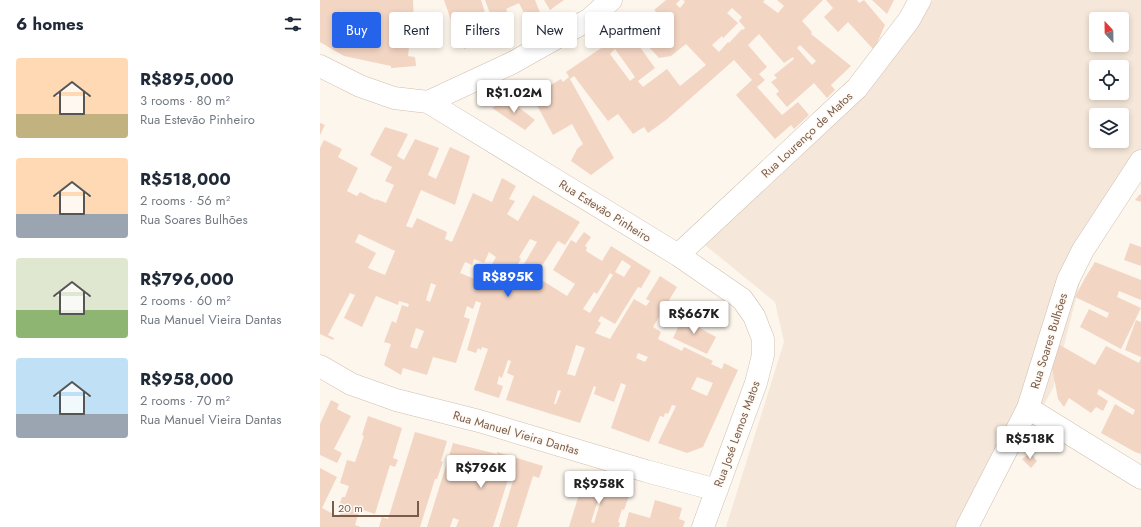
<!DOCTYPE html>
<meta charset="utf-8">
<style>
body{margin:0;font-family:Jost,sans-serif;background:#f2f2f3;color:#1f2937;height:100vh;display:flex;flex-direction:column;font-size:15px;white-space:nowrap}
*{box-sizing:border-box;margin:0}
p{font-size:13px;color:#747a83}
.icon{flex:none;width:22px;height:22px;fill:none;stroke:currentColor;stroke-width:2;stroke-linecap:round;stroke-linejoin:round}
.map{position:relative;flex:1;overflow:hidden}
.drawer{display:flex;flex-direction:column;background:#fff;width:320px}
.drawer>*{flex:none}
.top-card{position:absolute;left:12px;top:12px;width:380px;height:36px;display:flex;gap:8px}
.needle{width:26px;rotate:338deg}
.controls{position:absolute;left:769px;top:12px;display:grid;gap:8px}
.controls a{display:grid;place-items:center;width:40px;height:40px;border-radius:4px;background:#fff;box-shadow:0 2px 6px #0003;font-size:20px}
.scale{position:absolute;left:12px;bottom:10px;width:87px;box-sizing:border-box;padding-left:4px;border:2px solid #7a5c4d;border-top:0;font-size:11px;line-height:14px;white-space:nowrap;color:#7a5c4d;-webkit-text-stroke:3px #fffaf3;paint-order:stroke}
.price{position:absolute;translate:-50% -34px;padding:0 9px;border-radius:4px;background:#fff;color:#222;font-size:13px;line-height:26px;filter:drop-shadow(0 1px 2px #0008)}
.price::after{content:'';position:absolute;left:50%;top:24px;width:12px;height:9px;margin-left:-6px;background:inherit;clip-path:polygon(0 0,100% 0,50% 100%)}
.price.selected{background:#2563eb;color:#fff}
ul{padding:0;list-style:none}
li{display:flex;align-items:center;gap:12px;height:100px;padding:0 16px}
li span{display:grid;place-items:center;flex:none;width:112px;height:80px;border-radius:4px;color:#555}
li>.icon{margin-inline-start:auto}
span .icon{width:48px;height:48px;fill:#fffc;stroke-width:1}
li b{font-size:17px}
h2{display:flex;justify-content:space-between;align-items:center;height:48px;padding:0 16px;font-size:17px}
.chip{padding:0 14px;border-radius:4px;background:#fff;box-shadow:0 2px 6px #0003;font-size:14px;line-height:36px}
.chip.selected{background:#2563eb;color:#fff}
main{display:flex;flex:1;min-height:0}
.map>svg:first-child{display:block}
.residential{fill:#f5e8da;fill-rule:evenodd}
.building{fill:#f3d5c3;fill-rule:evenodd}
.lines{fill:none;stroke-linecap:round;stroke-linejoin:round}
.minor-casing{stroke:#d1beb0;stroke-width:23}
.minor{stroke:#fff;stroke-width:22}
.labels{text-anchor:middle;dominant-baseline:central;stroke-width:3;stroke-linejoin:round;paint-order:stroke}
.street-label{font-size:12px;fill:#7a5c4d;stroke:#fffaf3}
</style>
<main>
<section class="drawer">
<h2>6 homes<svg class="icon" aria-label="filters" viewBox="0 0 24 24"><path d="M4 7h16M4 17h16"/><circle cx="9" cy="7" r="2"/><circle cx="15" cy="17" r="2"/></svg></h2>
<ul>
<li><span style="background:linear-gradient(#ffd9b3 70%,#c2b280 0)"><svg class="icon" aria-label="home" viewBox="0 0 24 24"><path d="M3 11l9-7 9 7M6 9v11h12V9"/></svg></span><div><b>R$895,000</b><p>3 rooms · 80 m²</p><p>Rua Estevão Pinheiro</p></div></li>
<li><span style="background:linear-gradient(#ffd9b3 70%,#9aa5b1 0)"><svg class="icon" aria-label="home" viewBox="0 0 24 24"><path d="M3 11l9-7 9 7M6 9v11h12V9"/></svg></span><div><b>R$518,000</b><p>2 rooms · 56 m²</p><p>Rua Soares Bulhões</p></div></li>
<li><span style="background:linear-gradient(#dfe7d0 65%,#8fb573 0)"><svg class="icon" aria-label="home" viewBox="0 0 24 24"><path d="M3 11l9-7 9 7M6 9v11h12V9"/></svg></span><div><b>R$796,000</b><p>2 rooms · 60 m²</p><p>Rua Manuel Vieira Dantas</p></div></li>
<li><span style="background:linear-gradient(#bfe0f5 70%,#9aa5b1 0)"><svg class="icon" aria-label="home" viewBox="0 0 24 24"><path d="M3 11l9-7 9 7M6 9v11h12V9"/></svg></span><div><b>R$958,000</b><p>2 rooms · 70 m²</p><p>Rua Manuel Vieira Dantas</p></div></li>
</ul>
</section>
<div class="map">
<svg width="821" height="527" viewBox="0 0 821 527">
<rect width="100%" height="100%" fill="#fdf6ec"/>
<path class="residential" d="M 613,0 L 821,0 L 821,173 L 767,256 L 733,388 L 658,527 L 406,527 L 464,342 L 455,302 L 380,241 L 570,62 ZM 776,19 L 802,19 L 802,45 L 776,45 ZM 776,67 L 802,67 L 802,93 L 776,93 ZM 776,115 L 802,115 L 802,141 L 776,141 Z"/>
<path class="building" d="M 0,0 L 93,0 L 95,48 L 89,47 L 88,56 L 95,57 L 96,66 L 71,68 L 71,66 L 24,56 L 0,42 ZM 21,11 L 27,15 L 26,24 L 33,25 L 33,33 L 37,34 L 36,38 L 32,37 L 31,45 L 25,44 L 25,41 L 21,38 L 24,23 L 19,20 Z
M 124,0 L 161,0 L 173,37 L 144,49 L 139,32 L 143,30 L 141,25 L 139,26 L 137,21 L 132,23 Z
M 165,0 L 215,0 L 221,15 L 208,21 L 199,3 L 186,9 L 191,22 L 176,30 Z
M 224,0 L 244,0 L 230,10 Z
M 346,0 L 360,0 L 356,4 L 360,8 L 365,2 L 363,0 L 445,0 L 443,2 L 458,13 L 464,6 L 457,0 L 503,0 L 482,21 L 492,32 L 491,34 L 531,66 L 511,85 L 515,90 L 507,98 L 494,83 L 467,107 L 456,94 L 459,91 L 451,82 L 457,78 L 454,75 L 474,59 L 473,57 L 464,63 L 439,34 L 428,45 L 447,67 L 439,74 L 445,80 L 437,87 L 462,115 L 478,102 L 489,115 L 474,129 L 471,125 L 455,139 L 416,95 L 432,80 L 414,60 L 346,120 L 328,133 L 324,127 L 313,134 L 298,114 L 288,121 L 254,76 L 250,79 L 294,158 L 271,175 L 251,161 L 257,149 L 263,144 L 252,124 L 233,135 L 212,96 L 241,79 L 243,82 L 249,77 L 246,72 L 290,42 L 292,45 L 309,32 L 335,68 L 318,81 L 323,87 L 347,69 L 360,86 L 386,65 L 366,44 L 351,56 L 339,58 L 312,29 L 336,11 L 334,10 ZM 412,8 L 422,17 L 419,21 L 425,28 L 423,30 L 422,29 L 409,43 L 408,42 L 399,52 L 392,45 L 402,36 L 403,38 L 418,23 L 407,13 ZM 480,45 L 496,61 L 492,65 L 477,48 ZM 295,49 L 315,77 L 310,81 L 290,54 Z
M 506,0 L 537,0 L 539,3 L 544,0 L 565,25 L 554,50 L 528,22 L 518,32 L 504,17 L 513,8 Z
M 552,0 L 574,0 L 567,14 Z
M 188,99 L 215,120 L 205,130 L 172,108 Z
M 0,123 L 5,125 L 0,135 Z
M 65,127 L 88,134 L 77,156 L 84,160 L 95,139 L 119,148 L 108,175 L 116,179 L 130,147 L 150,156 L 135,205 L 101,190 L 86,226 L 92,228 L 97,218 L 127,232 L 125,239 L 132,242 L 153,193 L 172,202 L 182,178 L 196,186 L 189,199 L 195,201 L 187,214 L 198,221 L 213,195 L 260,222 L 245,245 L 238,241 L 214,278 L 222,283 L 223,281 L 247,296 L 255,284 L 233,270 L 251,240 L 256,243 L 264,232 L 271,237 L 265,246 L 267,247 L 266,251 L 282,261 L 291,246 L 331,271 L 321,288 L 318,287 L 295,324 L 281,316 L 278,321 L 281,323 L 275,333 L 290,339 L 314,299 L 326,306 L 330,301 L 326,299 L 340,276 L 357,287 L 333,327 L 341,332 L 338,339 L 362,351 L 364,347 L 393,361 L 391,364 L 402,369 L 404,363 L 418,370 L 383,447 L 367,453 L 338,443 L 356,406 L 352,405 L 348,414 L 345,413 L 344,417 L 340,416 L 329,442 L 291,428 L 306,385 L 301,383 L 294,402 L 274,394 L 276,387 L 274,386 L 260,423 L 186,400 L 194,376 L 187,373 L 191,361 L 188,360 L 182,378 L 179,376 L 177,384 L 183,386 L 179,398 L 154,390 L 168,349 L 162,347 L 161,350 L 158,348 L 156,353 L 147,350 L 161,303 L 156,301 L 153,309 L 147,306 L 144,317 L 150,319 L 136,363 L 113,357 L 107,375 L 83,368 L 81,375 L 64,365 L 71,344 L 64,342 L 72,321 L 76,323 L 82,305 L 88,307 L 89,304 L 79,301 L 78,305 L 56,296 L 42,327 L 24,318 L 35,295 L 30,293 L 8,335 L 14,338 L 13,340 L 0,334 L 0,148 L 4,140 L 22,149 L 18,157 L 38,168 L 27,191 L 37,196 L 40,192 L 56,200 L 56,199 L 66,203 L 74,185 L 65,181 L 72,167 L 50,155 ZM 39,234 L 75,251 L 65,275 L 48,268 L 56,253 L 35,242 ZM 210,239 L 217,242 L 197,276 L 192,274 L 201,259 L 199,257 ZM 169,252 L 176,257 L 162,282 L 140,273 L 145,262 L 152,265 L 154,259 L 164,263 ZM 302,260 L 311,266 L 304,277 L 295,272 ZM 290,273 L 293,275 L 270,313 L 263,309 L 274,292 L 277,294 ZM 111,283 L 116,285 L 110,302 L 106,300 ZM 96,328 L 104,331 L 97,349 L 90,347 ZM 256,345 L 265,348 L 255,376 L 247,374 ZM 318,353 L 328,357 L 325,362 L 316,358 ZM 377,377 L 393,383 L 387,396 L 371,389 ZM 238,390 L 241,391 L 236,404 L 234,404 Z
M 820,194 L 821,195 L 821,202 L 815,200 Z
M 810,243 L 821,247 L 821,266 L 804,260 Z
M 775,262 L 821,280 L 821,300 L 799,291 L 797,297 L 821,308 L 801,349 L 760,327 L 769,309 L 787,318 L 789,313 L 755,297 L 765,278 Z
M 366,311 L 375,316 L 372,324 L 396,337 L 387,354 L 353,338 Z
M 816,320 L 821,322 L 821,357 L 805,350 Z
M 738,344 L 775,365 L 786,346 L 819,363 L 821,358 L 821,454 L 815,452 L 781,433 L 795,404 L 813,415 L 815,410 L 779,389 L 777,394 L 788,401 L 783,411 L 776,407 L 771,413 L 749,398 L 744,407 L 738,399 L 732,368 Z
M 11,400 L 19,404 L 17,409 L 31,416 L 14,449 L 22,453 L 17,463 L 0,455 L 0,424 Z
M 48,416 L 82,428 L 73,458 L 78,460 L 75,467 L 70,465 L 55,514 L 40,509 L 35,525 L 41,527 L 0,527 L 0,468 L 17,477 L 2,508 L 19,517 L 23,505 L 20,503 L 22,497 L 25,497 L 29,486 L 20,483 L 27,460 L 35,462 L 44,436 L 42,435 Z
M 95,432 L 127,441 L 121,461 L 123,462 L 117,479 L 115,479 L 100,527 L 59,527 L 62,517 L 68,519 Z
M 133,443 L 177,454 L 177,452 L 223,466 L 219,478 L 213,476 L 197,527 L 179,527 L 196,471 L 191,470 L 173,527 L 136,527 L 139,520 L 133,518 L 130,527 L 107,527 Z
M 710,453 L 711,453 L 717,461 L 711,468 L 702,459 Z
M 264,478 L 283,484 L 271,522 L 274,523 L 286,483 L 311,490 L 304,510 L 302,509 L 298,522 L 300,523 L 299,527 L 249,527 Z
M 335,500 L 362,508 L 359,519 L 365,521 L 363,527 L 305,527 L 309,512 L 330,518 Z"/>
<g class="lines">
<defs>
<path id="minor" d="M 0,66 L 40,86 L 74,98 L 108,102 L 192,63 L 270,19 L 291,0
M 108,102 L 358,255 L 422,299 L 434,316 L 443,339 L 443,355 L 436,383 L 383,527
M 358,255 L 537,88 L 589,20 L 600,0
M 0,366 L 31,384 L 76,400 L 159,421 L 326,471 L 397,490
M 708,408 L 821,478
M 647,527 L 708,408 L 737,315 L 748,280 L 763,250 L 821,161"/>
</defs>
<use href="#minor" class="minor-casing"/>
<use href="#minor" class="minor"/>
</g>
<g class="labels">
<g class="street-label">
<text transform="translate(487 135) rotate(-43)">Rua Lourenço de Matos</text>
<text transform="translate(285 211) rotate(32)">Rua Estevão Pinheiro</text>
<text transform="translate(729 341) rotate(-73)">Rua Soares Bulhões</text>
<text transform="translate(196 433) rotate(16)">Rua Manuel Vieira Dantas</text>
<text transform="translate(417 434) rotate(-70)">Rua José Lemos Matos</text>
</g>
</g>
</svg>
<div class="controls">
<a><svg class="needle" viewBox="-14 -14 28 28"><path d="M0-13l5 13h-10z" fill="#e53935"/><path d="M0 13l5-13h-10z" fill="#747a83"/></svg></a>
<a><svg class="icon" aria-label="locate" viewBox="0 0 24 24"><circle cx="12" cy="12" r="6"/><path d="M12 2v4M12 18v4M2 12h4M18 12h4"/></svg></a>
<a><svg class="icon" aria-label="layers" viewBox="0 0 24 24"><path d="M12 4l9 5-9 5-9-5zM3 14l9 5 9-5"/></svg></a>
</div>
<div class="scale">20 m</div>
<b class="price" style="left:194px;top:114px">R$1.02M</b>
<b class="price selected" style="left:188px;top:298px">R$895K</b>
<b class="price" style="left:374px;top:335px">R$667K</b>
<b class="price" style="left:710px;top:460px">R$518K</b>
<b class="price" style="left:161px;top:489px">R$796K</b>
<b class="price" style="left:279px;top:505px">R$958K</b>
<div class="top-card">
<a class="chip selected">Buy</a>
<a class="chip">Rent</a>
<a class="chip">Filters</a>
<a class="chip">New</a>
<a class="chip">Apartment</a>
</div>
</div>
</main>
